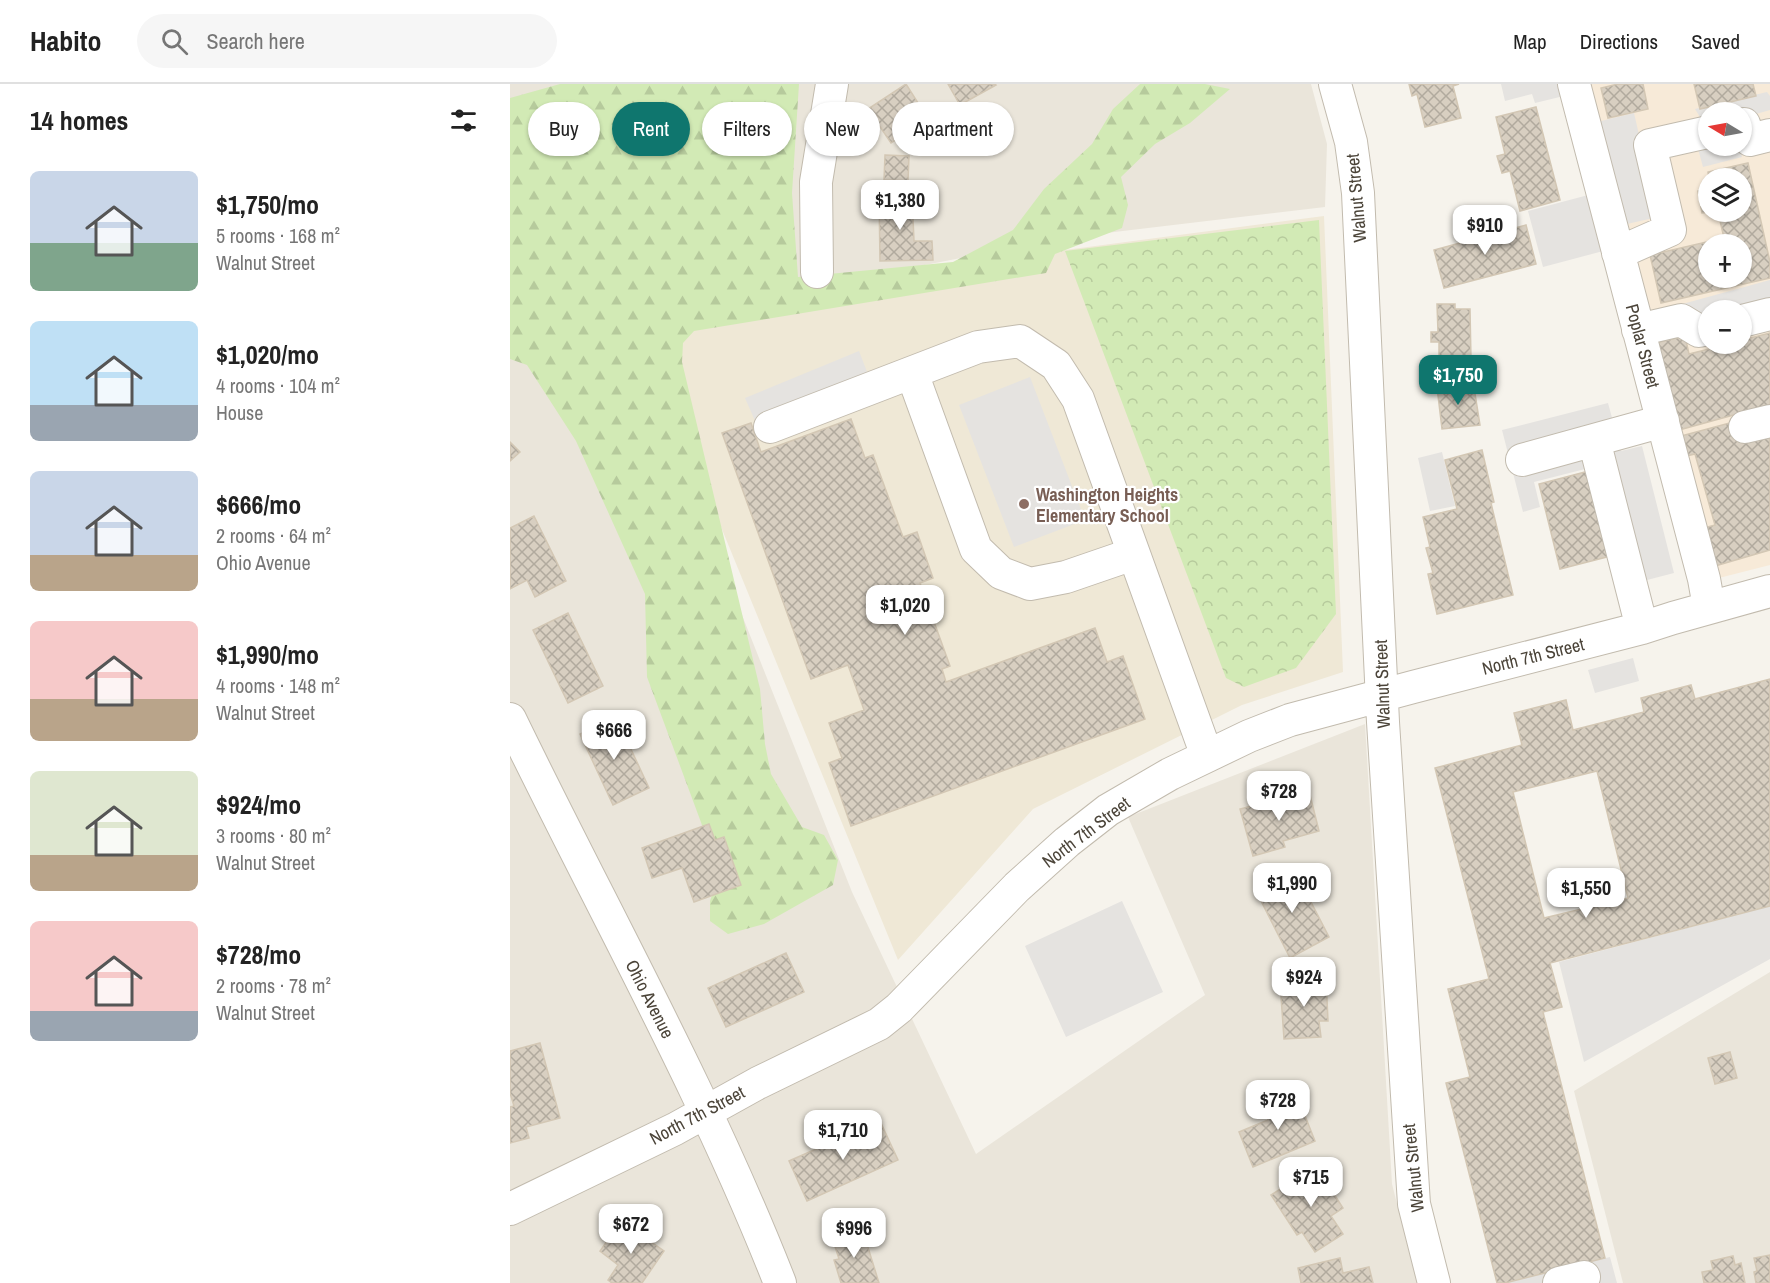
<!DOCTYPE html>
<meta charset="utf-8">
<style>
body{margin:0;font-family:"Archivo Narrow",sans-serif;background:#f6f6f6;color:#222;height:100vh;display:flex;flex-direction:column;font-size:22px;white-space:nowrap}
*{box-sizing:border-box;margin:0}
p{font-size:20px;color:#767676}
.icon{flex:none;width:33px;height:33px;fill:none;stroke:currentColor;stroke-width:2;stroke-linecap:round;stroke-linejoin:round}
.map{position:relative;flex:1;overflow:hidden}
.sheet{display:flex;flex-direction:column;background:#fff;width:510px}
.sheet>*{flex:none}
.banner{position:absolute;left:18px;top:18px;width:570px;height:54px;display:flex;gap:12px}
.needle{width:39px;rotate:280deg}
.tools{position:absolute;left:1188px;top:18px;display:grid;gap:12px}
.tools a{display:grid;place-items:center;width:54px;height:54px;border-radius:50%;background:#fff;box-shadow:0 2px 4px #0004;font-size:30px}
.price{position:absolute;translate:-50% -51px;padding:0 14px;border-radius:12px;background:#fff;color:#222;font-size:20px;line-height:39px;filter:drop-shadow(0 2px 3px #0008)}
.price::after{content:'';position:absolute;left:50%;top:36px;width:18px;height:14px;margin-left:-9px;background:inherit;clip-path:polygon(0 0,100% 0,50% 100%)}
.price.on{background:#0f766e;color:#fff}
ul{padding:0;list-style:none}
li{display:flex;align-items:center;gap:18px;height:150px;padding:0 30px}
li span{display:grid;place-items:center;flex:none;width:168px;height:120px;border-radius:9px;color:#555}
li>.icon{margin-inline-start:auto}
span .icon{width:72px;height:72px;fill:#fffc;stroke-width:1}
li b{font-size:26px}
h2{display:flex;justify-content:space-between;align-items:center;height:72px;padding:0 30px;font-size:26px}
.tag{padding:0 21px;border-radius:27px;background:#fff;box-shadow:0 2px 4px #0004;font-size:21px;line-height:54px}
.tag.on{background:#0f766e;color:#fff}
header{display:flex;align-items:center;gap:36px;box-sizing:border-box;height:84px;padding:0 30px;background:#fff;border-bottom:2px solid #e0e0e0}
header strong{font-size:28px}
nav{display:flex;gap:33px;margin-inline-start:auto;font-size:21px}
.search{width:420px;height:54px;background:#f6f6f6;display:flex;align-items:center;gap:15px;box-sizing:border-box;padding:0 21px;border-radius:33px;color:#767676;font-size:22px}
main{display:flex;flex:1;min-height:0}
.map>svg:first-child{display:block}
.residential{fill:#eae5da}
.commercial{fill:#f7ead8;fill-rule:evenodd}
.education{fill:#efe8d6}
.forest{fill:url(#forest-firs)}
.park{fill:url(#park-crowns)}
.parking{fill:#e5e3e0}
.building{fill:url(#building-cross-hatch);stroke:#d3c7b4;stroke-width:1.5;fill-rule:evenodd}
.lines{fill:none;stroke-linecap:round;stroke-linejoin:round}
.minor-casing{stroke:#c2bbae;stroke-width:34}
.minor{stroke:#fff;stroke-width:32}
.education-dot{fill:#8d6e63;stroke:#fff;stroke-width:2}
.labels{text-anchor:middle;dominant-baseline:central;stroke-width:4.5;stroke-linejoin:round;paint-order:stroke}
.street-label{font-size:18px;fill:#4b4439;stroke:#fff}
.education-label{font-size:18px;font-weight:bold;fill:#785e54;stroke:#fff;text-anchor:start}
</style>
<header>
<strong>Habito</strong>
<div class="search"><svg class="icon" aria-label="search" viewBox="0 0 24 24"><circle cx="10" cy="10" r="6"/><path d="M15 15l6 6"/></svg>Search here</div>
<nav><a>Map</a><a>Directions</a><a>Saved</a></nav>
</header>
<main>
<section class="sheet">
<h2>14 homes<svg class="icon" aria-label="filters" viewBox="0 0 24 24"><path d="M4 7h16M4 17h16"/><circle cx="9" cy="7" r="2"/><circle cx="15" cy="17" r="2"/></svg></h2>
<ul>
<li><span style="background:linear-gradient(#c9d6e8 60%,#7fa58c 0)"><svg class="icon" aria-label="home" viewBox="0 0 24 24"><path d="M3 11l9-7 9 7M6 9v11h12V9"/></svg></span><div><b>$1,750/mo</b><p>5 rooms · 168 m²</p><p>Walnut Street</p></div></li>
<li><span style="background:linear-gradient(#bfe0f5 70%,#9aa5b1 0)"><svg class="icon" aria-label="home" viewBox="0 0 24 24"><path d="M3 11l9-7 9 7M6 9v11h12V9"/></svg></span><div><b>$1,020/mo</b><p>4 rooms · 104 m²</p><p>House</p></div></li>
<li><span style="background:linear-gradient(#c9d6e8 70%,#b9a48a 0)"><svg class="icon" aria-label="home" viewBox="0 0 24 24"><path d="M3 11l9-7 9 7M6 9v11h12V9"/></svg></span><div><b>$666/mo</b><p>2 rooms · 64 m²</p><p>Ohio Avenue</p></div></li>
<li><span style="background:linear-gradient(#f6c9c9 65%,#b9a48a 0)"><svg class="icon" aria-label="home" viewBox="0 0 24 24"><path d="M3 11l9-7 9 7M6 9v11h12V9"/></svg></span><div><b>$1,990/mo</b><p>4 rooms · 148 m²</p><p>Walnut Street</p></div></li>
<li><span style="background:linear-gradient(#dfe7d0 70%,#b9a48a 0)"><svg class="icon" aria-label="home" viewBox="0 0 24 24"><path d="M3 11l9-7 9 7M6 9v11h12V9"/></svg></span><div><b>$924/mo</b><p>3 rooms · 80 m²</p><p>Walnut Street</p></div></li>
<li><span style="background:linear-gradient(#f6c9c9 75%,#9aa5b1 0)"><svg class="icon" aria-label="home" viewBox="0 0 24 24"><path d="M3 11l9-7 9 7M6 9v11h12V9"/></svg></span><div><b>$728/mo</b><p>2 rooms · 78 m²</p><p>Walnut Street</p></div></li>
</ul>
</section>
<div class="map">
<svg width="1260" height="1199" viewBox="0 0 1260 1199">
<defs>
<pattern id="forest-firs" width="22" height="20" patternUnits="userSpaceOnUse" patternTransform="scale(1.5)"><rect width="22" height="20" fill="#d2eab5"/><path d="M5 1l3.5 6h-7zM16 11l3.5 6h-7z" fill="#b6ca9c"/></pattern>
<pattern id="park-crowns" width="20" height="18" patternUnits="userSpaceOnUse" patternTransform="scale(1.5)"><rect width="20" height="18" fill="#d2eab5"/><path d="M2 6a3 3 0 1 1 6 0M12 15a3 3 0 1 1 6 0" fill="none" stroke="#b6ca9c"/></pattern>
<pattern id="building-cross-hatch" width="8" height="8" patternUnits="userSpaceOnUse" patternTransform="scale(1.5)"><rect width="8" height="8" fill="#d8cfc1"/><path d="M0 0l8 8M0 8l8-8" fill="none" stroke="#b1aa9e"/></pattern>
</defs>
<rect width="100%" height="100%" fill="#f6f3ec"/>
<path class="residential" d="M 0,0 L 801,0 L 817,60 L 815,123 L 554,154 L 116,239 L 342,808 L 466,1070 L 695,911 L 618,733 L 855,640 L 882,1100 L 907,1199 L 0,1199 Z
M 1260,888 L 1260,1199 L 1113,1199 L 1064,1007 Z"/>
<path class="commercial" d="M 1075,0 L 1260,0 L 1260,481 L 1205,495 ZM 1198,28 L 1232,28 L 1232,62 L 1198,62 ZM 1198,94 L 1232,94 L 1232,128 L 1198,128 ZM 1198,160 L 1232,160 L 1232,194 L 1198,194 ZM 1198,226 L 1232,226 L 1232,260 L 1198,260 Z"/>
<path class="education" d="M 814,132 L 833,588 L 732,621 L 523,725 L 388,876 L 133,252 L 184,239 L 555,166 Z"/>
<path class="forest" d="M 50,0 L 289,0 L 282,109 L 288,193 L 443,178 L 503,146 L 534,105 L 582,60 L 603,25 L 630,0 L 695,0 L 720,5 L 680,39 L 645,60 L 611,93 L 618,121 L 612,144 L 545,170 L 536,189 L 184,247 L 173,259 L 172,278 L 250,605 L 255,660 L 261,690 L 292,743 L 314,751 L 328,776 L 323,801 L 254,840 L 218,850 L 200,837 L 200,817 L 209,790 L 204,762 L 192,741 L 137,593 L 135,510 L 66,357 L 17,281 L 0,275 L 0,14 Z"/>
<path class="park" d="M 809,136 L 826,530 L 786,584 L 734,603 L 716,594 L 555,167 Z"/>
<path class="parking" d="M 991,0 L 1056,0 L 1058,11 L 1025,19 L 1022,10 L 995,17 Z
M 1257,8 L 1260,12 L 1260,26 L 1232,34 L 1232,28 L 1198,28 L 1198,46 L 1185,25 Z
M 1124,29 L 1148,133 L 1108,142 L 1083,39 Z
M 1187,61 L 1229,62 L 1232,73 L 1193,83 Z
M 1082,110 L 1097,166 L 1033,183 L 1018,127 Z
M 1260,196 L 1260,215 L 1216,226 L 1198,226 L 1198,231 L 1185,235 L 1165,222 Z
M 349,267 L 359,293 L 246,339 L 235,314 Z
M 520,293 L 575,436 L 504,463 L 449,321 Z
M 1098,319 L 1111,367 L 1132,362 L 1164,489 L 1114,502 L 1083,383 L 1024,398 L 1030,423 L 1013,428 L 992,346 Z
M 932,368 L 945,422 L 920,427 L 908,374 Z
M 1123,574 L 1129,597 L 1085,609 L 1078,586 Z
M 612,817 L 653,908 L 556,953 L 515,862 Z
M 1260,822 L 1260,875 L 1074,978 L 1049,878 Z
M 1100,1173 L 1107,1199 L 996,1199 L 1071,1180 Z"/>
<path class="building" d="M 396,0 L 424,44 L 408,55 L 401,46 L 381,59 L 358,25 Z
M 438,0 L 485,0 L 486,1 L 450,21 Z
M 899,0 L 949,0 L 943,2 L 951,34 L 915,43 L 907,10 L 902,12 Z
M 1108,0 L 1133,0 L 1138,25 L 1098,34 L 1091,4 Z
M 1184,0 L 1243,0 L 1246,12 L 1190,25 Z
M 1026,23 L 1050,116 L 1010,127 L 1000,87 L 992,89 L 987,72 L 995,70 L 986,33 Z
M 375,71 L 399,72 L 398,97 L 374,96 Z
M 1238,79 L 1260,178 L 1260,194 L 1151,219 L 1140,171 L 1214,154 L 1208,128 L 1232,128 L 1232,94 L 1199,94 L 1198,88 ZM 1198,160 L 1232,160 L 1232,194 L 1198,194 Z
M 1198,104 L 1198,128 L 1200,128 L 1192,129 L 1188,107 Z
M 402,111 L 404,157 L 422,157 L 423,176 L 370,177 L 369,112 Z
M 1016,141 L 1026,180 L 934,204 L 924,166 L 961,156 L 958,146 L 977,142 L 979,151 Z
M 927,220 L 945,220 L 945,225 L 960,225 L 961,275 L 929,276 L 929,258 L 921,258 L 921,248 L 928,248 Z
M 1260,249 L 1260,321 L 1169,346 L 1146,259 L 1175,252 L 1179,270 L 1219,260 L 1232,260 L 1232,256 Z
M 963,297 L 970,341 L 932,345 L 927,303 Z
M 341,335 L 355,374 L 363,371 L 393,453 L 407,448 L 423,494 L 410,499 L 440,582 L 432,585 L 436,598 L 585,544 L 597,578 L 613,572 L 635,635 L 341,742 L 319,679 L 332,674 L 319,639 L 354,626 L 338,581 L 301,595 L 212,349 L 241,339 L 251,368 Z
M 1227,337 L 1260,348 L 1260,466 L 1205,482 L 1194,444 L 1205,441 L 1185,370 L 1176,372 L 1171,352 Z
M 0,358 L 10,368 L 0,377 Z
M 972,366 L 984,418 L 981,419 L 1003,511 L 927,530 L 918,490 L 923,489 L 916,464 L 920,463 L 913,433 L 947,425 L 935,376 Z
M 1079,387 L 1101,472 L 1050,485 L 1029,400 Z
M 24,432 L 56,497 L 25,513 L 17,496 L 0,505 L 0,444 Z
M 58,529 L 93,602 L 58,619 L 23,546 Z
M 1260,595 L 1260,822 L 1040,879 L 1052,923 L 1033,928 L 1095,1174 L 995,1199 L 987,1199 L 936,999 L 960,993 L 938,905 L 979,895 L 925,684 L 1012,661 L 1004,629 L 1056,616 L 1063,646 L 1134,628 L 1131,614 L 1181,601 L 1185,615 ZM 1087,687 L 1118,814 L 1034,834 L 1003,708 Z
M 106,633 L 139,704 L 103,721 L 70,650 Z
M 799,707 L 809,747 L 773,757 L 775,763 L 743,772 L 730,725 Z
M 199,740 L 205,756 L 214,753 L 231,801 L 184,818 L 172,784 L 142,794 L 132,764 Z
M 785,787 L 819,853 L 780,874 L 746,807 Z
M 276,869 L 294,908 L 216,943 L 198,904 Z
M 816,894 L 818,937 L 809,937 L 811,953 L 774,955 L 770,898 Z
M 30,959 L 50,1034 L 16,1043 L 19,1054 L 0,1059 L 0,1023 L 4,1022 L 0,1009 L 0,967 Z
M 1220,968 L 1227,994 L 1205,1000 L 1198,974 Z
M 786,1009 L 805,1057 L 743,1083 L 729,1048 L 758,1036 L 753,1022 Z
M 370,1037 L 388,1076 L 297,1117 L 279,1077 Z
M 806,1082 L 833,1124 L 821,1132 L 833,1150 L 805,1168 L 792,1148 L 787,1151 L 761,1111 Z
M 111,1137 L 154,1167 L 132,1199 L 102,1199 L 98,1196 L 108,1181 L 90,1167 Z
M 352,1144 L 369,1199 L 331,1199 L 324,1176 L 329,1175 L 322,1153 Z
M 1260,1171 L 1260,1199 L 1246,1199 L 1244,1188 L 1247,1187 L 1244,1174 Z
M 1223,1172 L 1225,1181 L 1231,1179 L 1235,1199 L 1194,1199 L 1192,1188 L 1203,1186 L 1201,1177 Z
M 830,1174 L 833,1189 L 859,1183 L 863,1199 L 791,1199 L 788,1184 Z"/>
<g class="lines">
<defs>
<path id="minor" d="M 825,0 L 841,58 L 848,109 L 873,638 L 904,1120 L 924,1199
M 1064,0 L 1194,495 L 1199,523
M 1232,41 L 1234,40 L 1240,56 L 1260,51
M 1108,169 L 1160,146 L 1140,61 L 1198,48
M 307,188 L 306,98 L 322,0
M 1232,237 L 1260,230
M 1128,246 L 1171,236 L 1189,247 L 1198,245
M 402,289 L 466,465 L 491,489 L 520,500 L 556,493 L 623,470
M 260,343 L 468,263 L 510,257 L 546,281 L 568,315 L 697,672
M 1235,343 L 1260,337
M 1084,356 L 1132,544
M 1012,376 L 1153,337
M 0,635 C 91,823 194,1005 270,1199
M 0,1125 L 165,1045 L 248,999 L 369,940 L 389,924 L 507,803 L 557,758 L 598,726 L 660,690 L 739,652 L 780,636 L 903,603 L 1132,544 L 1163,534 L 1260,507
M 1049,1199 L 1074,1193"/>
</defs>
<use href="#minor" class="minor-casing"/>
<use href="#minor" class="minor"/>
</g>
<circle class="education-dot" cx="514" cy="420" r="6"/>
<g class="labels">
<g class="street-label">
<text transform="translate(846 114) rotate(-95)">Walnut Street</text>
<text transform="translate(1133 262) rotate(75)">Poplar Street</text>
<text transform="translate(1023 572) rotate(-14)">North 7th Street</text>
<text transform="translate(872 600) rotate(-92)">Walnut Street</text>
<text transform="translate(576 748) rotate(-37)">North 7th Street</text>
<text transform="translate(140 915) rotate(63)">Ohio Avenue</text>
<text transform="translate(187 1031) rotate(-28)">North 7th Street</text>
<text transform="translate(903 1084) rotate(-96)">Walnut Street</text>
</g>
<g class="education-label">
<text x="526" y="410">Washington Heights<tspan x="526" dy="21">Elementary School</tspan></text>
</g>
</g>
</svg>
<div class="tools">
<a><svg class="needle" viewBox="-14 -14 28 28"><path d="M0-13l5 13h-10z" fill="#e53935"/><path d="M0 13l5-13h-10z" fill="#767676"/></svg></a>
<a><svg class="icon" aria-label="layers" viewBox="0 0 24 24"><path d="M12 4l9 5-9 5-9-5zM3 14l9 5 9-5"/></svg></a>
<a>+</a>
<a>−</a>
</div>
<b class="price" style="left:390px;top:147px">$1,380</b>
<b class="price" style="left:975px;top:172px">$910</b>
<b class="price on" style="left:948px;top:322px">$1,750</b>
<b class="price" style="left:395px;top:552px">$1,020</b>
<b class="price" style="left:104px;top:677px">$666</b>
<b class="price" style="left:769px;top:738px">$728</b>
<b class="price" style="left:782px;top:830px">$1,990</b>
<b class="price" style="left:1076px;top:835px">$1,550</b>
<b class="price" style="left:794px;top:924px">$924</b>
<b class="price" style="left:768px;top:1047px">$728</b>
<b class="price" style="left:333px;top:1077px">$1,710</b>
<b class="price" style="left:801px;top:1124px">$715</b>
<b class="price" style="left:121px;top:1171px">$672</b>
<b class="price" style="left:344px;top:1175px">$996</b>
<div class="banner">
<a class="tag">Buy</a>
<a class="tag on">Rent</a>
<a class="tag">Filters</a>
<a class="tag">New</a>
<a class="tag">Apartment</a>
</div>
</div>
</main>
